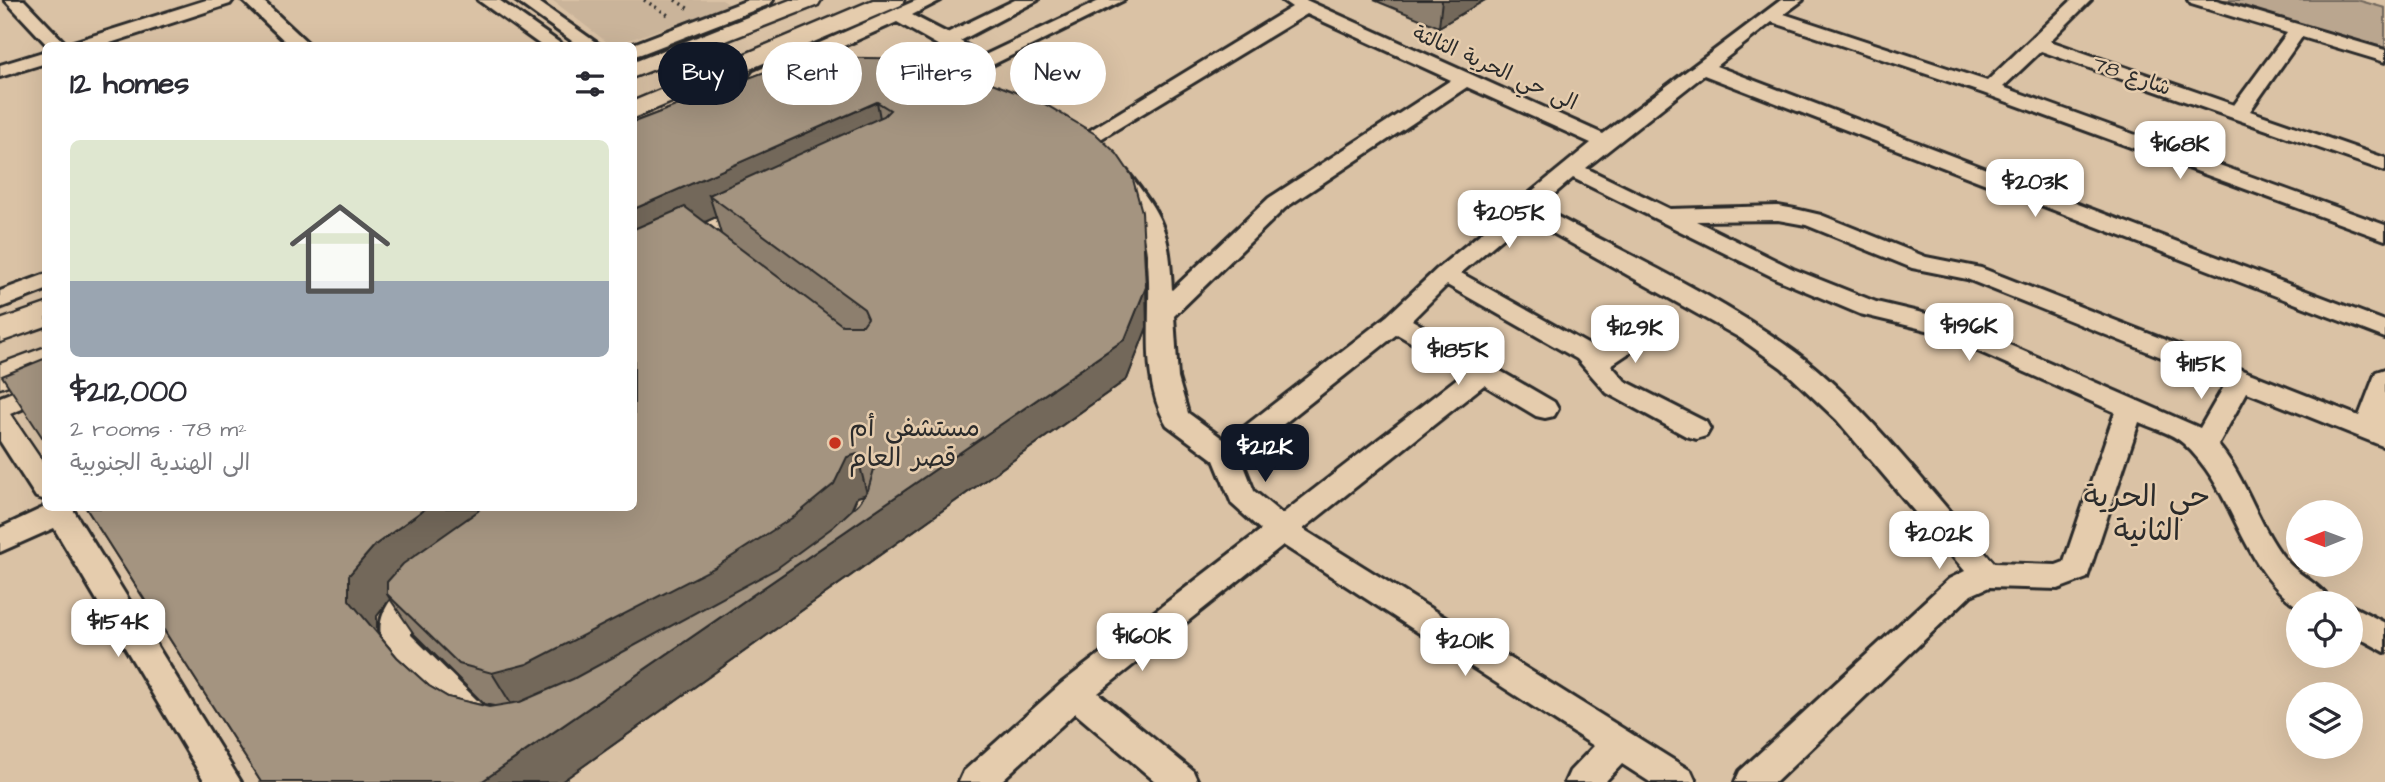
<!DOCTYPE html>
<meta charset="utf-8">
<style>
body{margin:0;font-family:"Architects Daughter","Playpen Sans Arabic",sans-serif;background:#f2f2f3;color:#2b2b33;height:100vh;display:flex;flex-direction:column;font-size:26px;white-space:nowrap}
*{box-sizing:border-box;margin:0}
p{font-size:23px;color:#7c7c81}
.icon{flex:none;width:38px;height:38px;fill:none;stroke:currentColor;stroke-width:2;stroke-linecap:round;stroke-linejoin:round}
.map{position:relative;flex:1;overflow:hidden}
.drawer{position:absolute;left:42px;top:42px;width:595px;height:469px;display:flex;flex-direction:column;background:#fff;border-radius:10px;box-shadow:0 7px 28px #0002}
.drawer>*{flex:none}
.banner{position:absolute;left:658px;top:42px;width:665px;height:63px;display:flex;gap:14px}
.needle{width:46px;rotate:269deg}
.controls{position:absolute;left:2286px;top:500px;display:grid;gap:14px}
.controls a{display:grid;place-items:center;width:77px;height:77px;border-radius:50%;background:#fff;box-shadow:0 7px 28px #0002;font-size:35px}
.price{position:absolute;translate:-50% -60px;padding:0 16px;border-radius:14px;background:#fff;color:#222;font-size:23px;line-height:46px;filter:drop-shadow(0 2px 4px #0008)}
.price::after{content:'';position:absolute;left:50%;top:42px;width:21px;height:16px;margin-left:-10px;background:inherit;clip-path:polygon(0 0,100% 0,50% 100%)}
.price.selected{background:#111827;color:#fff}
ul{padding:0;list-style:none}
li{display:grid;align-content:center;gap:14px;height:371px;padding:0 28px}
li+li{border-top:2px solid #e1e1e2}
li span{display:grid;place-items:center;height:217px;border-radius:10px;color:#555}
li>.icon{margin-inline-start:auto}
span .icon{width:126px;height:126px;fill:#fffc;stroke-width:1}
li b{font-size:30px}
h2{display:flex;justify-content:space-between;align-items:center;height:84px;padding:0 28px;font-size:30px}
.chip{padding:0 24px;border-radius:32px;background:#fff;box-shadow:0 7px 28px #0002;font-size:24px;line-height:63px}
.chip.selected{background:#111827;color:#fff}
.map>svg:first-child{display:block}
.built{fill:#cab49a}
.green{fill:#baa68f;stroke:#72685d;stroke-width:2}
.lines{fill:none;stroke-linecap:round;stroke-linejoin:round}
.minor-casing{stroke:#2b2b2b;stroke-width:6}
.major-casing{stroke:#2b2b2b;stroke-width:5}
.path{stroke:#2b2b2b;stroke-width:3.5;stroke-dasharray:2 4.5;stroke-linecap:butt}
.minor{fill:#e5ccad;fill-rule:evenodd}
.major{fill:#e5ccad;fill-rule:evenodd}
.wall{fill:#8d7f6e;stroke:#2b2b2b;stroke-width:2;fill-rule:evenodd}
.shaded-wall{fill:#73685a;stroke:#2b2b2b;stroke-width:2}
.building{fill:#a49480;stroke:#2b2b2b;stroke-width:2}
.poi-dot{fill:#c8321e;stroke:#e5ccad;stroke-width:2.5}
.labels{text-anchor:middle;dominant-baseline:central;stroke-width:5;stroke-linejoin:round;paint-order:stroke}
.far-street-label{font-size:21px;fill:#2b2b2b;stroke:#e5ccad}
.poi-label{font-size:26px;fill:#2b2b2b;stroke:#e5ccad;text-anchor:start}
.quarter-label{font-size:30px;fill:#2b2b2b;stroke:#e5ccad}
</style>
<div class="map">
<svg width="2385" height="782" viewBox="0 0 2385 782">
<rect width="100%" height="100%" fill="#dac2a5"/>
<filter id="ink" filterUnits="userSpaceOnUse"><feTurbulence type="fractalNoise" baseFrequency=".0143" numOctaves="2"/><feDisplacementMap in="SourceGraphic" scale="14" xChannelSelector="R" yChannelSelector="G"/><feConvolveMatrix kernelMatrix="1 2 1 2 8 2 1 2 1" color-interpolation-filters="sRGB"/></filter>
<g filter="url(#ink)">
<path class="built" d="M 552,0 L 722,0 L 730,5 L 612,46 Z"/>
<path class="green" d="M 2217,0 L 2357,0 L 2385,8 L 2385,49 Z"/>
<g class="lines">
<defs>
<path id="minor" d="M 5,0 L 24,0 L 68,46 L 48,46 Z
M 206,0 L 233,0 L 230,4 L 101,46 L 71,46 L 73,42 Z
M 242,0 L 262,0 L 311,46 L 290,46 Z
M 478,0 L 499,0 L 564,46 L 542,46 Z
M 515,0 L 536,0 L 601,46 L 579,46 Z
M 748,0 L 773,0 L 770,4 L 641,54 L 634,56 L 634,46 L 628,46 Z
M 917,0 L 941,0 L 912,15 L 947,33 L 1015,0 L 1038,0 L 960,41 L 983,56 L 1101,0 L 1124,0 L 982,70 L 897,22 L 768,80 L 754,80 L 751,76 L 754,72 Z
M 1282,0 L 1306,0 L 1603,134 L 1781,0 L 1803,0 L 1784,14 L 1987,81 L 2072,0 L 2091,0 L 2050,41 L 2234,105 L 2287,33 L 2191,4 L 2188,0 L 2216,0 L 2385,50 L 2385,62 L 2302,37 L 2250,111 L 2385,158 L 2385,171 L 2041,51 L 2003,87 L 2385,225 L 2385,240 L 1983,93 L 1772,22 L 1716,66 L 2385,321 L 2385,338 L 1704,75 L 1586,168 L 1670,209 L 1778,206 L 1795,209 L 1821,215 L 1926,257 L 1981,268 L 2359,416 L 2376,372 L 2385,369 L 2385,447 L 2247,392 L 2218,445 C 2247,479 2257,524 2285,559 C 2298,576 2323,585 2332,604 L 2298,604 L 2298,607 C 2239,566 2235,489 2183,443 C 2172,433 2152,428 2139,422 L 2087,578 L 2058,589 L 1989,587 L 1971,595 L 1776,782 L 1735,782 L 1740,771 L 1949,579 L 1965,571 L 1837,420 L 1782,368 L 1740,338 L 1526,218 L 1461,273 L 1598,350 L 1638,323 L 1656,323 L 1659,329 L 1656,335 L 1611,365 L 1625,381 L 1706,422 L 1710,429 L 1706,436 L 1696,439 L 1686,436 L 1607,393 L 1577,359 L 1447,285 L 1412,320 L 1554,402 L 1558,409 L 1554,416 L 1545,418 L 1536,416 L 1484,385 L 1303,529 L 1691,771 L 1696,782 L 1650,782 L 1622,764 L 1605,782 L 1565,782 L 1570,771 L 1594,746 L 1283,545 L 1098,693 L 1193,771 L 1198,782 L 1156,782 L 1075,713 L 1000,782 L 959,782 L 964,771 L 1062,683 L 1261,530 L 1232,504 L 1214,460 L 1167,425 C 1136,373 1156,303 1146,247 C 1141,218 1124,199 1108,176 L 1111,171 L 1127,171 C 1164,219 1169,230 1172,290 L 1269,198 L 1451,80 L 1307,14 L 1084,149 L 1077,151 L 1066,145 L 1292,7 ZM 1467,87 L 1591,143 L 1437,269 L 1387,316 L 1226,441 L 1188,413 L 1178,378 L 1174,316 L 1285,208 ZM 1573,178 L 1777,279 L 1860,314 L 1935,332 L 2115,412 L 2064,562 L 2056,565 L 1994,563 C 1935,497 1868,407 1798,354 C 1720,296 1624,253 1539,207 ZM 1778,220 L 1806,225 L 1912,268 L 1967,279 L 2226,383 L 2200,428 L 1952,320 L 1876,302 L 1793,269 L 1696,221 ZM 1397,334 L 1464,373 L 1282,514 L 1254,491 L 1241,458 Z
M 46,51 L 46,63 L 0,77 L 0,65 Z
M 749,203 L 757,205 L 760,210 L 757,215 L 634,271 L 634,255 Z
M 46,274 L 46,290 L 0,308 L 0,291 Z
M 46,379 L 46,399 L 10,414 L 46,467 L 46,500 L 36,497 L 0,441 L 0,397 Z
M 46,503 L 46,508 L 72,508 L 241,782 L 205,782 L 54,528 L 0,552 L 0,528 L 43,508 Z
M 424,576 L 435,580 L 439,588 L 411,621 L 411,635 L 483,706 L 494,711 L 499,721 L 494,731 L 482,735 L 459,726 L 385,649 C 370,619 394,586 424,576 Z
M 2350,605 L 2385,623 L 2385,652 L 2350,633 Z"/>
<path id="major" d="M 790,0 L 821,0 L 818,5 L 634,77 L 634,62 Z
M 873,0 L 904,0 L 901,5 L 634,118 L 634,101 Z
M 46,304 L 46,326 L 0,342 L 0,320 Z
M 46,347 L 46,371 L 0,388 L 0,364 Z"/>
</defs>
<use href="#minor" class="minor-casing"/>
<use href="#major" class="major-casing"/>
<path class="path" d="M 644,0 L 670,16
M 675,0 L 689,9"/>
<use href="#minor" class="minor"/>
<use href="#major" class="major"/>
</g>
<path class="wall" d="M 1374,0 L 1485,0 L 1439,27 Z
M 804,57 L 1132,176 L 1146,287 L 1147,327 L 1127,379 L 561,782 L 261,782 L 86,508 L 634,508 L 634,122 ZM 716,217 L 721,234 L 705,222 ZM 865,495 L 859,503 L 851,511 L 857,497 ZM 390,599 L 414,634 L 484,704 L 494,706 L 489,707 L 448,697 L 429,686 L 397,657 L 377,633 L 377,616 Z"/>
<path class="shaded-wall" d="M 1442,0 L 1485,0 L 1439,27 Z
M 877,102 L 884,140 L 709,195 L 716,217 L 634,254 L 634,209 Z
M 1146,287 L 1147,327 L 1127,379 L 561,782 L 481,782 L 1125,339 Z
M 857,454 L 867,494 L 857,497 L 845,524 L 807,557 L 516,712 L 492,673 L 847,457 Z
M 426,508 L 487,508 L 387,594 L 390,599 L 377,616 L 377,640 L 349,600 L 349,575 L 375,545 Z"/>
<path class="building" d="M 804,57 L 931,59 L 1043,103 L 1097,135 L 1117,154 L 1132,176 L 1142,212 L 1146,287 L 1125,339 L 481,782 L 261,782 L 86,508 L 426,508 L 375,545 L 349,575 L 349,600 L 397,657 L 429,686 L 448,697 L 489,707 L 520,702 L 573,679 L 776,569 L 833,527 L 859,503 L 868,490 L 875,466 L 869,457 L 857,454 L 847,457 L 834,484 L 795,516 L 714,568 L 527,664 L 492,673 L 459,664 L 387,594 L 387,582 L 403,564 L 478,511 L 480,508 L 634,508 L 634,229 L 685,207 L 842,325 L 863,325 L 868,318 L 864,309 L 709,195 L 884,116 L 890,110 L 877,102 L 634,209 L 634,122 Z
M 46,358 L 46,443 L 2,376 Z"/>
</g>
<circle class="poi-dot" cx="835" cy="443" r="7"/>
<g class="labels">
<g class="far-street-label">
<text transform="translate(1495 68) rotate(24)">الى حي الحرية الثالثة</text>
<text transform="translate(2132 76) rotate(19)">شارع 78</text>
</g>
<g class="poi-label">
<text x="849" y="428">مستشفى أم<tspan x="849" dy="30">قصر العام</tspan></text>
</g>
<g class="quarter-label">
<text x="2147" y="497">حي الحرية<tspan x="2147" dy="34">الثانية</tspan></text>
</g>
</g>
</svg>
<div class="controls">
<a><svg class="needle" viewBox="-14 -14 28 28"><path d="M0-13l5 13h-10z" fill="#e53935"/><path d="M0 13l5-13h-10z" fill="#7c7c81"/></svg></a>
<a><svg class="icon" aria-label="locate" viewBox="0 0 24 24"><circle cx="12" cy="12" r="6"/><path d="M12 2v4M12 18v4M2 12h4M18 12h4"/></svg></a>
<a><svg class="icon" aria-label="layers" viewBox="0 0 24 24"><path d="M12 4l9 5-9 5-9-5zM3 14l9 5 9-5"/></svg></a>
</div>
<b class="price" style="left:2180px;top:181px">$168K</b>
<b class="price" style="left:2035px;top:219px">$203K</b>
<b class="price" style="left:1509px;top:250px">$205K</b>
<b class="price" style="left:1969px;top:363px">$196K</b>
<b class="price" style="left:1635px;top:365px">$129K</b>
<b class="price" style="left:1458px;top:387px">$185K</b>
<b class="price" style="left:2201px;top:401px">$115K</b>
<b class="price selected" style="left:1265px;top:484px">$212K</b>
<b class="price" style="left:1939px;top:571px">$202K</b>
<b class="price" style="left:118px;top:659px">$154K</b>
<b class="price" style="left:1142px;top:673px">$160K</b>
<b class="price" style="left:1465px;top:678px">$201K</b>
<div class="banner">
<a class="chip selected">Buy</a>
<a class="chip">Rent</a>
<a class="chip">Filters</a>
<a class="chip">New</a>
</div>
<section class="drawer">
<h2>12 homes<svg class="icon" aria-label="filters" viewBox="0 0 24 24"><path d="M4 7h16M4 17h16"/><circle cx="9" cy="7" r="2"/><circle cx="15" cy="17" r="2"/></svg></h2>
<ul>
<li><span style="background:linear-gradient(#dfe7d0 65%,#9aa5b1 0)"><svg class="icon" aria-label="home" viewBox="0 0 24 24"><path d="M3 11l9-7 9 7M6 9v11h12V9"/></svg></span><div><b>$212,000</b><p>2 rooms · 78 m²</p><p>الى الهندية الجنوبية</p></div></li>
</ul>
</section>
</div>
